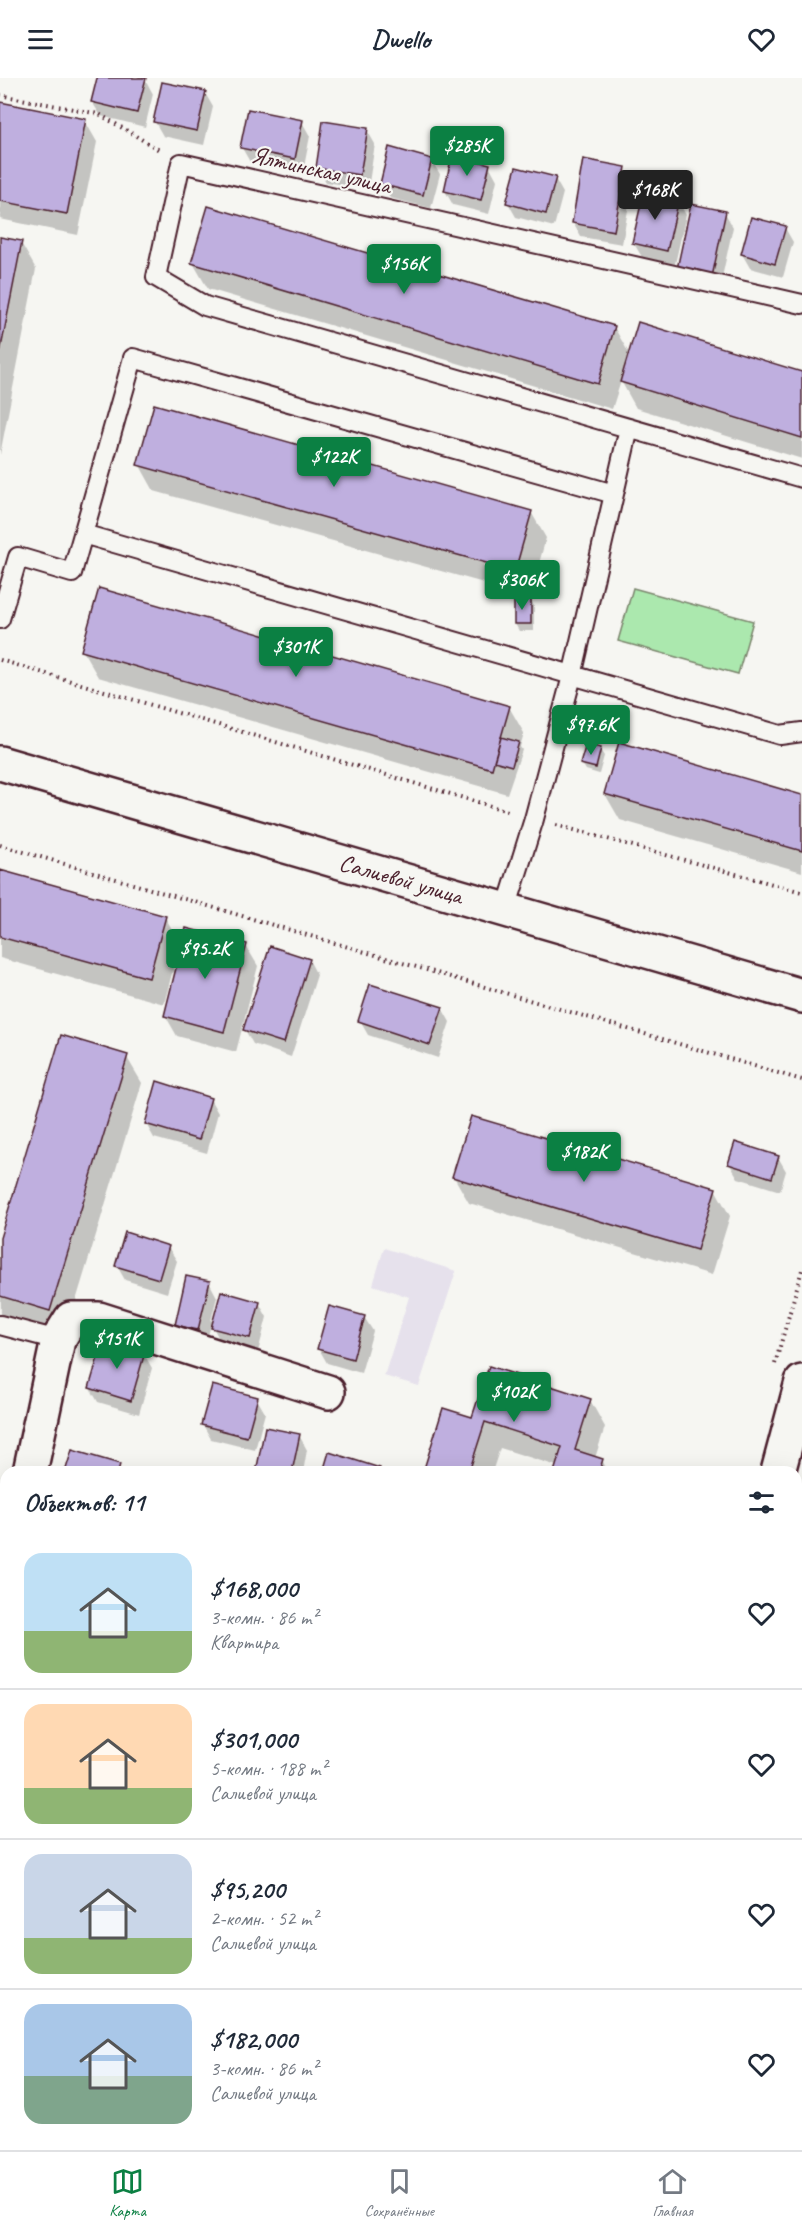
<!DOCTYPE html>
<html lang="ru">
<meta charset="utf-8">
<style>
body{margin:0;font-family:Caveat,sans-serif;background:#f6f6f7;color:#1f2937;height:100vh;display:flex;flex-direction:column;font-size:22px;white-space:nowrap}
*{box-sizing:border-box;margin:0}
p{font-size:20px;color:#747a83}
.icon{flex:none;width:33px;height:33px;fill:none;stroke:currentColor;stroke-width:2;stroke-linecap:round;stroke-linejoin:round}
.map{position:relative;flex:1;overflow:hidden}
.drawer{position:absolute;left:0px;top:1388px;width:802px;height:686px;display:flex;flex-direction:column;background:#fff;border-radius:18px 18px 0 0;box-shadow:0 6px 24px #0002}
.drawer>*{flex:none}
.price{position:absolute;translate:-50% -51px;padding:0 14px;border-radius:6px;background:#0b8043;color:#fff;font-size:20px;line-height:39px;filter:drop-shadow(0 2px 3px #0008)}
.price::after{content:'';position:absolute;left:50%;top:36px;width:18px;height:14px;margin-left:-9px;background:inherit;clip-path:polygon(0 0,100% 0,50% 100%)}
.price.on{background:#222;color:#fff}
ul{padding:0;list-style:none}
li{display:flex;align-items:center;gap:18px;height:150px;padding:0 24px}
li+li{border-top:2px solid #e0e1e3}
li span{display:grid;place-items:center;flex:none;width:168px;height:120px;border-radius:18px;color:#555}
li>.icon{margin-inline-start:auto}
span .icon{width:72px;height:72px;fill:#fffc;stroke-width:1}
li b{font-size:26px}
h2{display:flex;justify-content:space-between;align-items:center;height:72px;padding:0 24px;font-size:26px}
header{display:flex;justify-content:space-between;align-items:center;height:78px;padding:0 24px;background:#fff;font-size:27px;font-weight:800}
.tab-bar{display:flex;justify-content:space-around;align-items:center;height:84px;border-top:2px solid #e0e1e3;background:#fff;font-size:16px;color:#747a83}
.tab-bar a{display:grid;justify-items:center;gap:3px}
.tab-bar .on{color:#0b8043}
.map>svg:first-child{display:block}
.built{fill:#e6e1ec}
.green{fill:#abe8ae;stroke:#7a846c;stroke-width:1.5}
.shadow{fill:#0003}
.building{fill:#bfafdf;stroke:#4a1f2b;stroke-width:1.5}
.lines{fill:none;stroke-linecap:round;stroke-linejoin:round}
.lane-casing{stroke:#4a1f2b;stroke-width:22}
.street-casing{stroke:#4a1f2b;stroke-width:38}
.secondary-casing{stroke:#4a1f2b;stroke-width:38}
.path{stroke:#4a1f2b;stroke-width:4;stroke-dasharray:1.5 4.5;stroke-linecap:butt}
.lane{stroke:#f6f6f2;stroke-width:18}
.street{stroke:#f6f6f2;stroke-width:33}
.secondary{stroke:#f6f6f2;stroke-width:33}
.labels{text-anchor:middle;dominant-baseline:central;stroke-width:4.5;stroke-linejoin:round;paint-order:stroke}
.street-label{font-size:24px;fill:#4a1f2b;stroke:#f6f6f2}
</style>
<header><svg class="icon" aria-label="menu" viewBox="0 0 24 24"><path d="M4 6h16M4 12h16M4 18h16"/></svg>Dwello<svg class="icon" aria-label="heart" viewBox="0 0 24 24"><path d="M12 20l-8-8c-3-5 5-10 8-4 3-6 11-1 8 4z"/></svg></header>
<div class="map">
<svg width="802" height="2072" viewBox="0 0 802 2072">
<rect width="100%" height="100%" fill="#f6f6f2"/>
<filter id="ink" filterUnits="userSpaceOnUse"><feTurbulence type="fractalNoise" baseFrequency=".0167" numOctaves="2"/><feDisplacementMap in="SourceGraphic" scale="12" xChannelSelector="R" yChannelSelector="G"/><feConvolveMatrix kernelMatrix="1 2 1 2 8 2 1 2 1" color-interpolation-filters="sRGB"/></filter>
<g filter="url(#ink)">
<path class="built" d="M 384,1170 L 456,1193 L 419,1308 L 384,1298 L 409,1219 L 373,1207 Z"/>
<path class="green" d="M 633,510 L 753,543 L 738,596 L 618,563 Z"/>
<path class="shadow" d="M 98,0 L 145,1 L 153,16 L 145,49 L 101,38 L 92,24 Z
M 205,15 L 213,29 L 204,67 L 163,58 L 155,44 Z
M 0,26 L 85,43 L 97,64 L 78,157 L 0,141 Z
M 302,44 L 310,58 L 303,94 L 250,84 L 242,70 Z
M 367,52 L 375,66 L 368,111 L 326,104 L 318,90 Z
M 431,82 L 440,96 L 431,130 L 390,120 L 382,105 Z
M 489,87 L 497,102 L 489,136 L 453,127 L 445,113 Z
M 625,90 L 633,104 L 622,166 L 581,159 L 573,145 Z
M 555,101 L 563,115 L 554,149 L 516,139 L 508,125 Z
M 678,123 L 686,137 L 675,186 L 642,179 L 633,164 Z
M 725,135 L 733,149 L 719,213 L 687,205 Z
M 785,150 L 793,164 L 783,199 L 750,190 L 742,176 Z
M 0,161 L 21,165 L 36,191 L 0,377 Z
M 193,185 L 614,249 L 630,277 L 802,295 L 802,381 L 636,330 L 621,303 L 612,331 L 208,211 Z
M 139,386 L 531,434 L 546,460 L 530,518 L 154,413 Z
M 530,521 L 534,528 L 534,553 L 519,553 L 515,546 Z
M 83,573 L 509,629 L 524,655 L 520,669 L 522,672 L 507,716 L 98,599 Z
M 600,672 L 604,678 L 599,696 L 586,692 L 582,686 Z
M 605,716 L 802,719 L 802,794 L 620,742 Z
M 0,793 L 165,839 L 180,865 L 164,926 L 0,880 Z
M 246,868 L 258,888 L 236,974 L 177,958 L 165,937 Z
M 309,882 L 317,897 L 291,979 L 253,966 L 245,952 Z
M 442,930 L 450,944 L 438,980 L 368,957 L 360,943 Z
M 126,978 L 142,1005 L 65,1259 L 1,1239 L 0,1165 Z
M 210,1021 L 218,1035 L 207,1075 L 154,1060 L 146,1046 Z
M 778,1079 L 786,1093 L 780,1113 L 738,1100 L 729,1085 Z
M 454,1099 L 715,1111 L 730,1138 L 712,1197 L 469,1125 Z
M 168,1169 L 177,1183 L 167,1215 L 125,1202 L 117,1188 Z
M 209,1204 L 217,1219 L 211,1243 L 259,1225 L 267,1239 L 258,1274 L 221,1264 L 211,1246 L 206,1266 L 185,1261 L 177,1247 Z
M 364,1239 L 373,1253 L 361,1295 L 327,1285 L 319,1271 Z
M 144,1276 L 152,1290 L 139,1336 L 98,1324 L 90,1310 Z
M 257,1321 L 265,1335 L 255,1372 L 211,1361 L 203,1347 Z
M 590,1322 L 605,1349 L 595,1380 L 602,1382 L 608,1394 L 556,1394 L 557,1388 L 500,1370 L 492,1394 L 424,1394 L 473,1341 Z
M 299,1357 L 307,1372 L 303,1394 L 258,1394 Z
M 802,1427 L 802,1505 L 796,1496 L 796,1447 Z
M 6,1628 L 6,1679 L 0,1670 L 0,1652 Z
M 0,1793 L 6,1794 L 6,1841 L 0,1840 Z
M 802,1890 L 802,1918 L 796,1908 Z
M 796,1979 L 802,1981 L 802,2052 L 796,2050 Z
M 513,2067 L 564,2067 L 563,2072 L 513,2072 Z
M 639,2067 L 701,2067 L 704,2072 L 637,2072 Z"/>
<path class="building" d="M 97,0 L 146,0 L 137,35 L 91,24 Z
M 162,4 L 206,13 L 197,53 L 153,44 Z
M 0,24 L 86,41 L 67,136 L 0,123 Z
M 248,31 L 303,42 L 295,81 L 240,70 Z
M 323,43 L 368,50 L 360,97 L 316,90 Z
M 389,69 L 432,81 L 423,117 L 380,106 Z
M 452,77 L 490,86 L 481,122 L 444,113 Z
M 583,81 L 626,89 L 614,153 L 572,145 Z
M 516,89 L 556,99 L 546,136 L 506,125 Z
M 644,113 L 679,121 L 667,173 L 632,165 Z
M 691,126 L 726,133 L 712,199 L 677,191 Z
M 208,128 L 615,248 L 598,306 L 191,185 Z
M 751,139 L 786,148 L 775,186 L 741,176 Z
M 0,159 L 22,163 L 0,275 Z
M 638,244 L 802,294 L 802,360 L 620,304 Z
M 154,326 L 532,433 L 515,493 L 137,387 Z
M 99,510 L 510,628 L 492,691 L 81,573 Z
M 514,519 L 531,520 L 531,546 L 514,546 Z
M 501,659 L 519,664 L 512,688 L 494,683 Z
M 619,664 L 802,717 L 802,773 L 604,716 Z
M 586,666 L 601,670 L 596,690 L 580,686 Z
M 0,792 L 166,838 L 149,900 L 0,859 Z
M 186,850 L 247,866 L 224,954 L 164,938 Z
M 270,868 L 310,881 L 284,965 L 243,952 Z
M 370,906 L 443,929 L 430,967 L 358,943 Z
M 61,957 L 128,977 L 50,1233 L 0,1218 L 0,1160 Z
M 157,1003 L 211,1020 L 199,1062 L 145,1046 Z
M 471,1038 L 716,1110 L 697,1172 L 452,1099 Z
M 735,1064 L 779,1078 L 772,1100 L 728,1086 Z
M 125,1154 L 169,1168 L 159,1201 L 115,1188 Z
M 186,1198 L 210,1203 L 198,1252 L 175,1247 Z
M 221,1213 L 260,1224 L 250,1260 L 211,1250 Z
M 329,1228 L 365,1238 L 353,1281 L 317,1271 Z
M 103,1262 L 145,1274 L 131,1323 L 89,1310 Z
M 489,1288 L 591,1321 L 575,1372 L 603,1381 L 599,1394 L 554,1394 L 562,1369 L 485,1344 L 469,1394 L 423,1394 L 443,1330 L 472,1339 Z
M 212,1307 L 258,1319 L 247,1359 L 201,1347 Z
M 265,1349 L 300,1356 L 292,1394 L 256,1394 Z
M 72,1372 L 120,1386 L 118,1394 L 65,1394 Z
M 329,1374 L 380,1390 L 379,1394 L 323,1394 Z
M 802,1421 L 802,1485 L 796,1483 L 796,1442 Z
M 6,1622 L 6,1667 L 0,1666 L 0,1646 Z
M 0,1791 L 6,1793 L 5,1829 L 0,1828 Z
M 802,1885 L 802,1910 L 796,1909 Z
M 796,1978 L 802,1979 L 802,2036 L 796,2034 Z
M 511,2067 L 553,2067 L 552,2072 L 514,2072 L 510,2071 Z
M 637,2067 L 689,2067 L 688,2072 L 636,2072 Z
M 6,2068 L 22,2072 L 5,2072 Z"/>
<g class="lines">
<defs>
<path id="lane" d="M 802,226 L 181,85 L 156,199 L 205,228 L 802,400
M 614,416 L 629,350
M 83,456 L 780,657 L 802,654
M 0,541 L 18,479 L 72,495 L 133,280 L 614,416 L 572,598 L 534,741 L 506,831
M 0,1247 L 58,1262"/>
<path id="street" d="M 30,1394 L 58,1262 L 71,1241 L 99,1241 L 328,1314
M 778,1394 L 802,1304
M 0,1530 L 6,1502
M 0,1715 L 6,1717
M 601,2072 L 602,2067"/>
<path id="secondary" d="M 0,685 L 802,918"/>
</defs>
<use href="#lane" class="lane-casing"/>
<use href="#street" class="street-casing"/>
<use href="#secondary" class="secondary-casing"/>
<path class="path" d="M 0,17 L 99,36 L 161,73
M 0,582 L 511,734
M 556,747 L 802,814
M 0,767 L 802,1002
M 775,1286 L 802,1192"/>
<use href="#lane" class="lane"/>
<use href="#street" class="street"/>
<use href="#secondary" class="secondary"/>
</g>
</g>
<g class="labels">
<g class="street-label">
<text transform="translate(321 92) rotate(13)">Ялтинская улица</text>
<text transform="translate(401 801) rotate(16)">Салиевой улица</text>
</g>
</g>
</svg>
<b class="price" style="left:467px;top:99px">$285K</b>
<b class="price on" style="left:655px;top:143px">$168K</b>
<b class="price" style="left:404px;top:217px">$156K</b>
<b class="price" style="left:334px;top:410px">$122K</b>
<b class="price" style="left:522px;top:533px">$306K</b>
<b class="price" style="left:296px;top:600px">$301K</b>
<b class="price" style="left:591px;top:678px">$97.6K</b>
<b class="price" style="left:205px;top:902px">$95.2K</b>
<b class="price" style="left:584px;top:1105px">$182K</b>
<b class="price" style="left:117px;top:1292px">$151K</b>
<b class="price" style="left:514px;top:1345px">$102K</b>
<section class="drawer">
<h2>Объектов: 11<svg class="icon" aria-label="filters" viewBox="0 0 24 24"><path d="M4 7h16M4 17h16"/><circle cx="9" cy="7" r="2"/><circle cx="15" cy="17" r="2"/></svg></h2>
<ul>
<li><span style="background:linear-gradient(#bfe0f5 65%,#8fb573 0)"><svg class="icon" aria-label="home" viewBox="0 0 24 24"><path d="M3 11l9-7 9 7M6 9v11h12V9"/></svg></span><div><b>$168,000</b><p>3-комн. · 86 m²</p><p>Квартира</p></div><svg class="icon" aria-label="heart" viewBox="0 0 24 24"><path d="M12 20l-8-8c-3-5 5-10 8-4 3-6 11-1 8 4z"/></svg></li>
<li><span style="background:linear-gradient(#ffd9b3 70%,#8fb573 0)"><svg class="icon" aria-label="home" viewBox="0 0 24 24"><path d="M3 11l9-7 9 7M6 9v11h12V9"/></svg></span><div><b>$301,000</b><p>5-комн. · 188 m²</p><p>Салиевой улица</p></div><svg class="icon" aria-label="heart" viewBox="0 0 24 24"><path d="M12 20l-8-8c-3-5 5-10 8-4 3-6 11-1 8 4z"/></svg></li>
<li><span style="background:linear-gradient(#c9d6e8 70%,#8fb573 0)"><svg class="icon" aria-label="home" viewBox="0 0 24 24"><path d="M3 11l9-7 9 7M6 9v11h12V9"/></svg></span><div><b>$95,200</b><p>2-комн. · 52 m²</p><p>Салиевой улица</p></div><svg class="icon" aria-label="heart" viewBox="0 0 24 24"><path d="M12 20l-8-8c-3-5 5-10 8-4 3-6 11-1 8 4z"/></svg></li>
<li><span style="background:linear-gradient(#a9c7e8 60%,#7fa58c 0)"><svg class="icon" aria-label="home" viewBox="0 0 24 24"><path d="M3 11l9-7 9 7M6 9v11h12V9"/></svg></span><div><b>$182,000</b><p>3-комн. · 86 m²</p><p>Салиевой улица</p></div><svg class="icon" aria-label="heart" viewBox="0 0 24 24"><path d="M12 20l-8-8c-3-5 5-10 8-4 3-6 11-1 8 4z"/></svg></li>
</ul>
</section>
</div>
<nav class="tab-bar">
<a class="on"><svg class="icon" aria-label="map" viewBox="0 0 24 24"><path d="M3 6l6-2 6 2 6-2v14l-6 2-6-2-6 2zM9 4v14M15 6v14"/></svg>Карта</a>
<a><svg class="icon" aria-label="saved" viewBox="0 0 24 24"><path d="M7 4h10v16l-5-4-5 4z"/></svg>Сохранённые</a>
<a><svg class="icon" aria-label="home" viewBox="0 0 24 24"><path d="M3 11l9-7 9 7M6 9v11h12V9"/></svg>Главная</a>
</nav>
